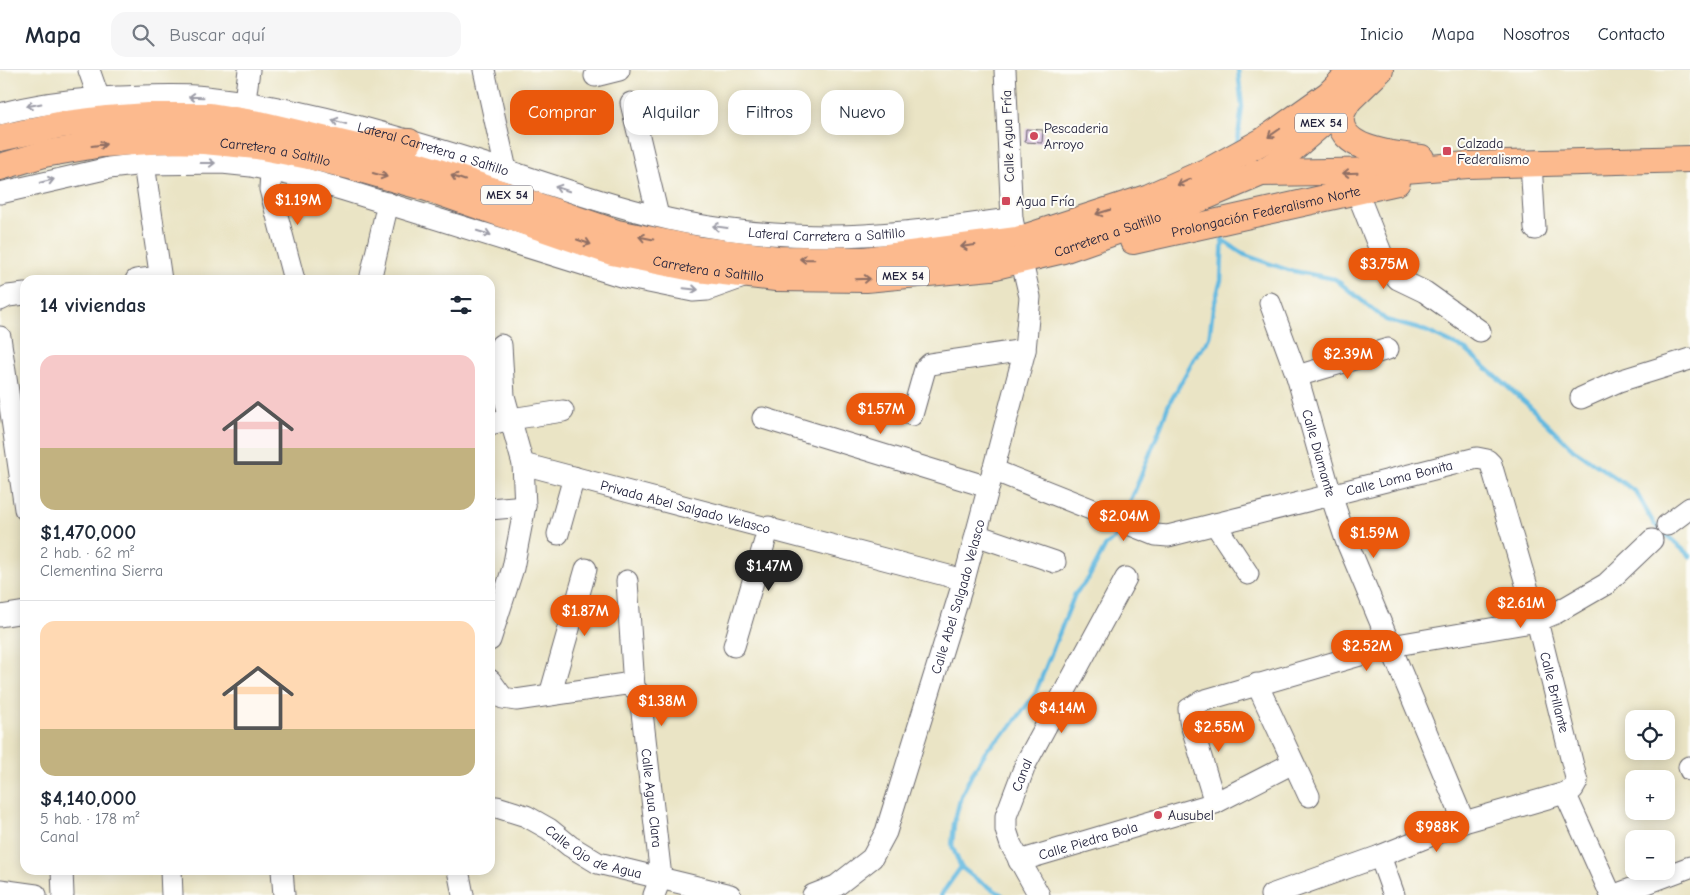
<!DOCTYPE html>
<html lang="es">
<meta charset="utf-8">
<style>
body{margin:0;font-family:"Comic Neue",sans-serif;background:#f6f6f7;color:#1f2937;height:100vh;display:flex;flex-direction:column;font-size:19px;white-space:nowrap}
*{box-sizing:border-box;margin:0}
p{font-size:16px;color:#747a83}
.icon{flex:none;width:28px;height:28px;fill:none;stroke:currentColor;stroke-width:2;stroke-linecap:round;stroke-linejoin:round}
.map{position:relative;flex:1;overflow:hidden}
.panel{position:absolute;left:20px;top:205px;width:475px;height:600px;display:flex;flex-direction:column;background:#fff;border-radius:15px;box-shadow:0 2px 12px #0003}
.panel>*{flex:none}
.banner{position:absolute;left:510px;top:20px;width:475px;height:45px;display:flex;gap:10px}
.tools{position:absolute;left:1625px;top:640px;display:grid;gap:10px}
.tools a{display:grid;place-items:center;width:50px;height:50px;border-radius:10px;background:#fff;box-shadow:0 2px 12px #0003;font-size:25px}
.price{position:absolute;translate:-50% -42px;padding:0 11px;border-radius:18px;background:#ea580c;color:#fff;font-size:16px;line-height:32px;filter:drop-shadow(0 1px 2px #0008)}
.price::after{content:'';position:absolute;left:50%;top:30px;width:15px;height:11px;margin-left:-8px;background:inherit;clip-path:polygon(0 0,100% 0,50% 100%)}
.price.on{background:#222;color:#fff}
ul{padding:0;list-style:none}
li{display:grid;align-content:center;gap:10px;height:265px;padding:0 20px}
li+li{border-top:1px solid #e0e1e3}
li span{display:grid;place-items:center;height:155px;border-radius:15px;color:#555}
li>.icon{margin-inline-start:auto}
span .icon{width:90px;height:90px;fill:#fffc;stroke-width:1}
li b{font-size:21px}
h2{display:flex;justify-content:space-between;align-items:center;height:60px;padding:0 20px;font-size:21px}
.pill{padding:0 18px;border-radius:15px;background:#fff;box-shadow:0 2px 12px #0003;font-size:18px;line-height:45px}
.pill.on{background:#ea580c;color:#fff}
header{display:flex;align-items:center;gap:30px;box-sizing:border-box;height:70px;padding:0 25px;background:#fff;border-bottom:1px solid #e0e1e3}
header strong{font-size:24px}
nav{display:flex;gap:28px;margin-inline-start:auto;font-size:18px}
.search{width:350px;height:45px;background:#f6f6f7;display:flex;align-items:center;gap:12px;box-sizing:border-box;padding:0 18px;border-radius:15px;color:#747a83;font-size:19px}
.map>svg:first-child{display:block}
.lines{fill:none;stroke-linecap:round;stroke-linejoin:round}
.stream{stroke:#63b9e0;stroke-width:4.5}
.building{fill:#c89fd9}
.minor-casing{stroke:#68666b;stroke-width:23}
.major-casing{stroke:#68666b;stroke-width:28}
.minor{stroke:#fff;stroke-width:21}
.major{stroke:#fcba8e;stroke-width:26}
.oneway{stroke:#9c9ca7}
.oneway2{stroke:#8f6e64}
.poi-dot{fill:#d1495b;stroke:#fdfcf7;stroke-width:2}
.labels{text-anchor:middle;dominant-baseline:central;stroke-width:4;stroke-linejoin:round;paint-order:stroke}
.shield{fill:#fdfcf7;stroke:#646373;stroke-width:1}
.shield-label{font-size:12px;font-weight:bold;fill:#22223b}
.poi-label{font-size:14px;fill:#22223b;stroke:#fdfcf7;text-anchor:start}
.street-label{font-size:14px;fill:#22223b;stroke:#fdfcf7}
</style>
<header>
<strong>Mapa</strong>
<div class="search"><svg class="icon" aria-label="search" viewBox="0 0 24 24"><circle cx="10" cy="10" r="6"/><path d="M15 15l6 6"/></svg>Buscar aquí</div>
<nav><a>Inicio</a><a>Mapa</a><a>Nosotros</a><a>Contacto</a></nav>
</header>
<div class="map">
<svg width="1690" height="825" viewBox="0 0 1690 825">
<rect width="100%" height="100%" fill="#fdfcf7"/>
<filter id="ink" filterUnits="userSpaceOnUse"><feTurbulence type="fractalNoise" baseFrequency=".02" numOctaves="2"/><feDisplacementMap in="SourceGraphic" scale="10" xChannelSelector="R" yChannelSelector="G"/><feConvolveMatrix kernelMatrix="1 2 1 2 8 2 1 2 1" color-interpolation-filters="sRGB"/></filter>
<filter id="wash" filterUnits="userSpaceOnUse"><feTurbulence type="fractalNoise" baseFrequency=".0096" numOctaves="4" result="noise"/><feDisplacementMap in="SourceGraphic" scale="20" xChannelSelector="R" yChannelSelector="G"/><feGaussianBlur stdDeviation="1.12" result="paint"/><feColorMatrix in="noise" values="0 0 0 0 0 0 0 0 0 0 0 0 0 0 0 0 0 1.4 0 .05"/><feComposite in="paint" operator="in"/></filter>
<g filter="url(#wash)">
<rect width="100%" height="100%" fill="#eae4c5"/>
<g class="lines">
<path class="stream" d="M 1237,75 L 1242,37 L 1238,0
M 1222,170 L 1245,185 L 1288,200 L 1335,209 L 1386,250 L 1426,261 L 1466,280 L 1527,334 L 1573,379 L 1636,422 L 1654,454 L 1690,486
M 1125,445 L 1161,356 L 1168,336 L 1195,287 L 1209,269 L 1213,239 L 1221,210 L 1223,160
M 941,825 L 961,797
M 1002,825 L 976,809 L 961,797 L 952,776 L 954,754 L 961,726 L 972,704 L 988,678 L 1010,658 L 1035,624 L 1075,524 L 1088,509 L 1106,475 L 1117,466 L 1120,457"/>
</g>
<g id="blocks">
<path class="building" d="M 1026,59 L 1043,60 L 1042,73 L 1025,72 Z"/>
</g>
</g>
<g filter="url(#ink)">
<use href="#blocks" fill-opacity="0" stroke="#68666b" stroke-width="1"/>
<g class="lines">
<defs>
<g id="minor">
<path d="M 89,0 L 103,40"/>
<path d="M 484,0 L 506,100"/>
<path d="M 595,6 L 619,0"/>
<path d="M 631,33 L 658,146"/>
<path id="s1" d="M 0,44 C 39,33 77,29 118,27 C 147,26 177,24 206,27 C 309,38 409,70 508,101 C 567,120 626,141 687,153 C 734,162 784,166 831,166 C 892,166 952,156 1012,149"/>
<path d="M 243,46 L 249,0"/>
<path d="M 1531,93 L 1535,159"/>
<path d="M 144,94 L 161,210"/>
<path d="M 271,101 L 270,119 L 294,210"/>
<path d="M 1357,122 L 1386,195 L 1398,209 L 1425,222 L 1480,261"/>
<path d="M 0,123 L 109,98 L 144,94 L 222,93 L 251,96 L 292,105 L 344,120 L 624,207 L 693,221 L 707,220 L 749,205"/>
<path d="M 136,210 L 160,207"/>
<path d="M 370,210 L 388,133"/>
<path d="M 0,230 L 8,226 L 25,224"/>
<path id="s2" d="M 1270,233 L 1297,306 L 1331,425 L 1346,470 L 1464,752"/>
<path d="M 0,267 L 25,439"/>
<path d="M 1297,306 L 1388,279"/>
<path d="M 1581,328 L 1619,311 L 1690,289"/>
<path d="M 912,345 L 925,299 L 930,294 L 1025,280"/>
<path d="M 763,348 L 988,417"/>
<path d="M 490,354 L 511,349 L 563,341"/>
<path id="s3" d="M 523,394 L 964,510"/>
<path id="s4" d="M 993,400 L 1156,465 L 1168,466 L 1477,388 L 1487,390 L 1491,394 L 1537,551 L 1577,712 L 1573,719 L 1565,723 L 1464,752 L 1380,786 L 1271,825"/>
<path d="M 490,439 L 525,436"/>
<path d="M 1215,454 L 1248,504"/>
<path d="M 1667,455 L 1690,438"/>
<path d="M 558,464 L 574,407"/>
<path d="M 976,465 L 1055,492"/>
<path id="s5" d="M 627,511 L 634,617 L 640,625 L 661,807 L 654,825"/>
<path d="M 0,546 L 25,542"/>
<path d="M 490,570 L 513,498 L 525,436 L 523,394 L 504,326 L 501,275"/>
<path d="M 734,576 L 769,457"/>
<path d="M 490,610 L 503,628 L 516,630 L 625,614 L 634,617"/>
<path d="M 1257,614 L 1309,726"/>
<path d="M 550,625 L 586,499"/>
<path d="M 1689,697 L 1690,700"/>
<path d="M 1565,723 L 1611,825"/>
<path d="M 1215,733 L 1190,651 L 1189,639 L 1202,631 L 1391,576 L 1537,551 L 1556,543 L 1606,514 L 1652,470"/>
<path id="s6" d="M 490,737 L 497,737 L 526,746 L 549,759 L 570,776 L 598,793 L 730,825"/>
<path d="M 1380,786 L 1394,825"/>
<path id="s7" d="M 1019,791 L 1215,733 L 1293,693"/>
<path d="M 62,800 L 63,825"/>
<path d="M 171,800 L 172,825"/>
<path d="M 282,800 L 284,825"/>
<path d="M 458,800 L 463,825"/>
<path d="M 0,820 L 36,825"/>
<path id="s8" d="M 813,825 L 836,816 L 872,788 L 886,762 L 964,510 L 1025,280 L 1030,227 L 1012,149 L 1005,0"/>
<path id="s9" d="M 1039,825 L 1011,775 L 1006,760 L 1006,746 L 1026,693 L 1126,508"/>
<path d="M 1615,825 L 1690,797"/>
</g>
<g id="major">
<path d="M 1348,31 C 1346,35 1342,41 1341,46 C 1336,81 1398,85 1421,88"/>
<path d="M 0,68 L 59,55 L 107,49 L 148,46 L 210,46 L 259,54 L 360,78 L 433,100 L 617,163 L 701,180 L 778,189 L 865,190 L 1017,170 L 1149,127 L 1212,99 L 1263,71 L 1329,24 L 1353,0"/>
<path d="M 368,75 L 379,71 L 409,72"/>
<path id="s10" d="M 0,97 L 44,84 L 102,74 L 165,70 L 204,71 L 257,76 L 309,86 L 353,97 L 427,118 L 612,182 L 698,199 L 776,208 L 866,209 L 991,197 L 1063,180 L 1157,147 L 1261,103 L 1276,93 L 1348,31 L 1380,0"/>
<path d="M 1256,103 L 1392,101 L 1468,95 L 1690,89"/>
<path id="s11" d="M 1133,171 L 1397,112"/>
</g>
</defs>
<use href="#minor" class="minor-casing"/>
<use href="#major" class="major-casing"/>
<use href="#minor" class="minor"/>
<use href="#major" class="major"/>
</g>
<defs><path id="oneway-shaft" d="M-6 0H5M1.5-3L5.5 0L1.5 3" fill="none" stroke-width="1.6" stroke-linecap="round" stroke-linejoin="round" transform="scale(1.25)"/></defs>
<g class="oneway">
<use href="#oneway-shaft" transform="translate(196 27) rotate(-178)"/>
<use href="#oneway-shaft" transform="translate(34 35) rotate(169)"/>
<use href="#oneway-shaft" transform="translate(339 52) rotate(-164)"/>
<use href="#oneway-shaft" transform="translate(208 93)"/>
<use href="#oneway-shaft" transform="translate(47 111) rotate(-13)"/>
<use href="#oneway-shaft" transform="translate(562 119) rotate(-162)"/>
<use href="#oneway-shaft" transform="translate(720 157) rotate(-172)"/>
<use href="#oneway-shaft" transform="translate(484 163) rotate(17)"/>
<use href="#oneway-shaft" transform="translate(691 219) rotate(6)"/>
</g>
<g class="oneway2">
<use href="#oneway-shaft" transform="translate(1274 63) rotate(145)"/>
<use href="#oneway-shaft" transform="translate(99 75) rotate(-7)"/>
<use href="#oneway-shaft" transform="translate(1350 103) rotate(178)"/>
<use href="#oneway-shaft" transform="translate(380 105) rotate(16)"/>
<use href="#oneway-shaft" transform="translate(458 108) rotate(-161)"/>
<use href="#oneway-shaft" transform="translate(1184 112) rotate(155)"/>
<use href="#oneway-shaft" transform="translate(1103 142) rotate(163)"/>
<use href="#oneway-shaft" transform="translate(646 168) rotate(-169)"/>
<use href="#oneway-shaft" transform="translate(584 172) rotate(19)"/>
<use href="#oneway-shaft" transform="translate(968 176) rotate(173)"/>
<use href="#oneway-shaft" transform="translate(807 189) rotate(-179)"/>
<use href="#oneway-shaft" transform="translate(863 209) rotate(-2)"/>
</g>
</g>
<g class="poi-dot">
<circle cx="1034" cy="66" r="5"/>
<rect x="1442" y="76" width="10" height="10" rx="2.5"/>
<rect x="1001" y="126" width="10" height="10" rx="2.5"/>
<circle cx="1158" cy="745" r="5"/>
</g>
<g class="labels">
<g class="shield">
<rect x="1295" y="43.5" width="52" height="19" rx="4"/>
<rect x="481" y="115.5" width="52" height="19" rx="4"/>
<rect x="877" y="196.5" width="52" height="19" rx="4"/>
</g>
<g class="shield-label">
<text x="1321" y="53">MEX 54</text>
<text x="507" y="125">MEX 54</text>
<text x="903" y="206">MEX 54</text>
</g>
<g class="poi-label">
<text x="1044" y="58">Pescaderia<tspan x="1044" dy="16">Arroyo</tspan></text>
<text x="1457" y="73">Calzada<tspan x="1457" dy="16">Federalismo</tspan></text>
<text x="1016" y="131">Agua Fría</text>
<text x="1168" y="745">Ausubel</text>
</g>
<g class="street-label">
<text transform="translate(1008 66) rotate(-92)">Calle Agua Fría</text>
<text stroke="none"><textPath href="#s1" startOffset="441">Lateral Carretera a Saltillo</textPath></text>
<text stroke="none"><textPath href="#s10" startOffset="279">Carretera a Saltillo</textPath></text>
<text stroke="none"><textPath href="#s11" startOffset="136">Prolongación Federalismo Norte</textPath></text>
<text stroke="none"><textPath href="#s1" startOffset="846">Lateral Carretera a Saltillo</textPath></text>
<text stroke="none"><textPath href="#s10" startOffset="1134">Carretera a Saltillo</textPath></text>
<text stroke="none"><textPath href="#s10" startOffset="729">Carretera a Saltillo</textPath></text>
<text stroke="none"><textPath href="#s2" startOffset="158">Calle Diamante</textPath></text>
<text stroke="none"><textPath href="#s4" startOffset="426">Calle Loma Bonita</textPath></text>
<text stroke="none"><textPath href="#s3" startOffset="168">Privada Abel Salgado Velasco</textPath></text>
<text stroke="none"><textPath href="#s8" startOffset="346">Calle Abel Salgado Velasco</textPath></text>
<text stroke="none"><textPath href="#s4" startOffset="759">Calle Brillante</textPath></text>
<text stroke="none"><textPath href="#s9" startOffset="131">Canal</textPath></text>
<text stroke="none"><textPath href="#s5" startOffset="220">Calle Agua Clara</textPath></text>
<text stroke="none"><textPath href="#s7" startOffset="72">Calle Piedra Bola</textPath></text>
<text stroke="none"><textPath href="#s6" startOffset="115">Calle Ojo de Agua</textPath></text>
</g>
</g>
</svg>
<div class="tools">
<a><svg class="icon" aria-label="locate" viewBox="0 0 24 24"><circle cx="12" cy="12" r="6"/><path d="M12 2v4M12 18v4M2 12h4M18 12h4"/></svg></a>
<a>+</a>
<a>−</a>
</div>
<b class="price" style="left:298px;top:156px">$1.19M</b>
<b class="price" style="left:1384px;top:220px">$3.75M</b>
<b class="price" style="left:1348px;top:310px">$2.39M</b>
<b class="price" style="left:881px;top:365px">$1.57M</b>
<b class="price" style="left:1124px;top:472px">$2.04M</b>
<b class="price" style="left:1374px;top:489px">$1.59M</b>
<b class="price on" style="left:769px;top:522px">$1.47M</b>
<b class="price" style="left:1521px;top:559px">$2.61M</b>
<b class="price" style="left:585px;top:567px">$1.87M</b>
<b class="price" style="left:1367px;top:602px">$2.52M</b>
<b class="price" style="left:662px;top:657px">$1.38M</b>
<b class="price" style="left:1062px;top:664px">$4.14M</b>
<b class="price" style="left:1219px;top:683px">$2.55M</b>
<b class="price" style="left:1437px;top:783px">$988K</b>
<div class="banner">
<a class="pill on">Comprar</a>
<a class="pill">Alquilar</a>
<a class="pill">Filtros</a>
<a class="pill">Nuevo</a>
</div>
<section class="panel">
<h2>14 viviendas<svg class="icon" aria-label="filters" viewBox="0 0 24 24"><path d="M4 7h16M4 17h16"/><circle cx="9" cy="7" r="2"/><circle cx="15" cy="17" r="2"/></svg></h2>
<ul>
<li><span style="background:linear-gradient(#f6c9c9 60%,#c2b280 0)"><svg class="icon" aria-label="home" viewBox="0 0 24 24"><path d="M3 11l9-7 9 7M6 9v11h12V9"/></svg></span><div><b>$1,470,000</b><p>2 hab. · 62 m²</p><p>Clementina Sierra</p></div></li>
<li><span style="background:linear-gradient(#ffd9b3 70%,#c2b280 0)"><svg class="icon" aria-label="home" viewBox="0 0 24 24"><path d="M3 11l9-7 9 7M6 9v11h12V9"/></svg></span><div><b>$4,140,000</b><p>5 hab. · 178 m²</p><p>Canal</p></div></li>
</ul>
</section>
</div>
